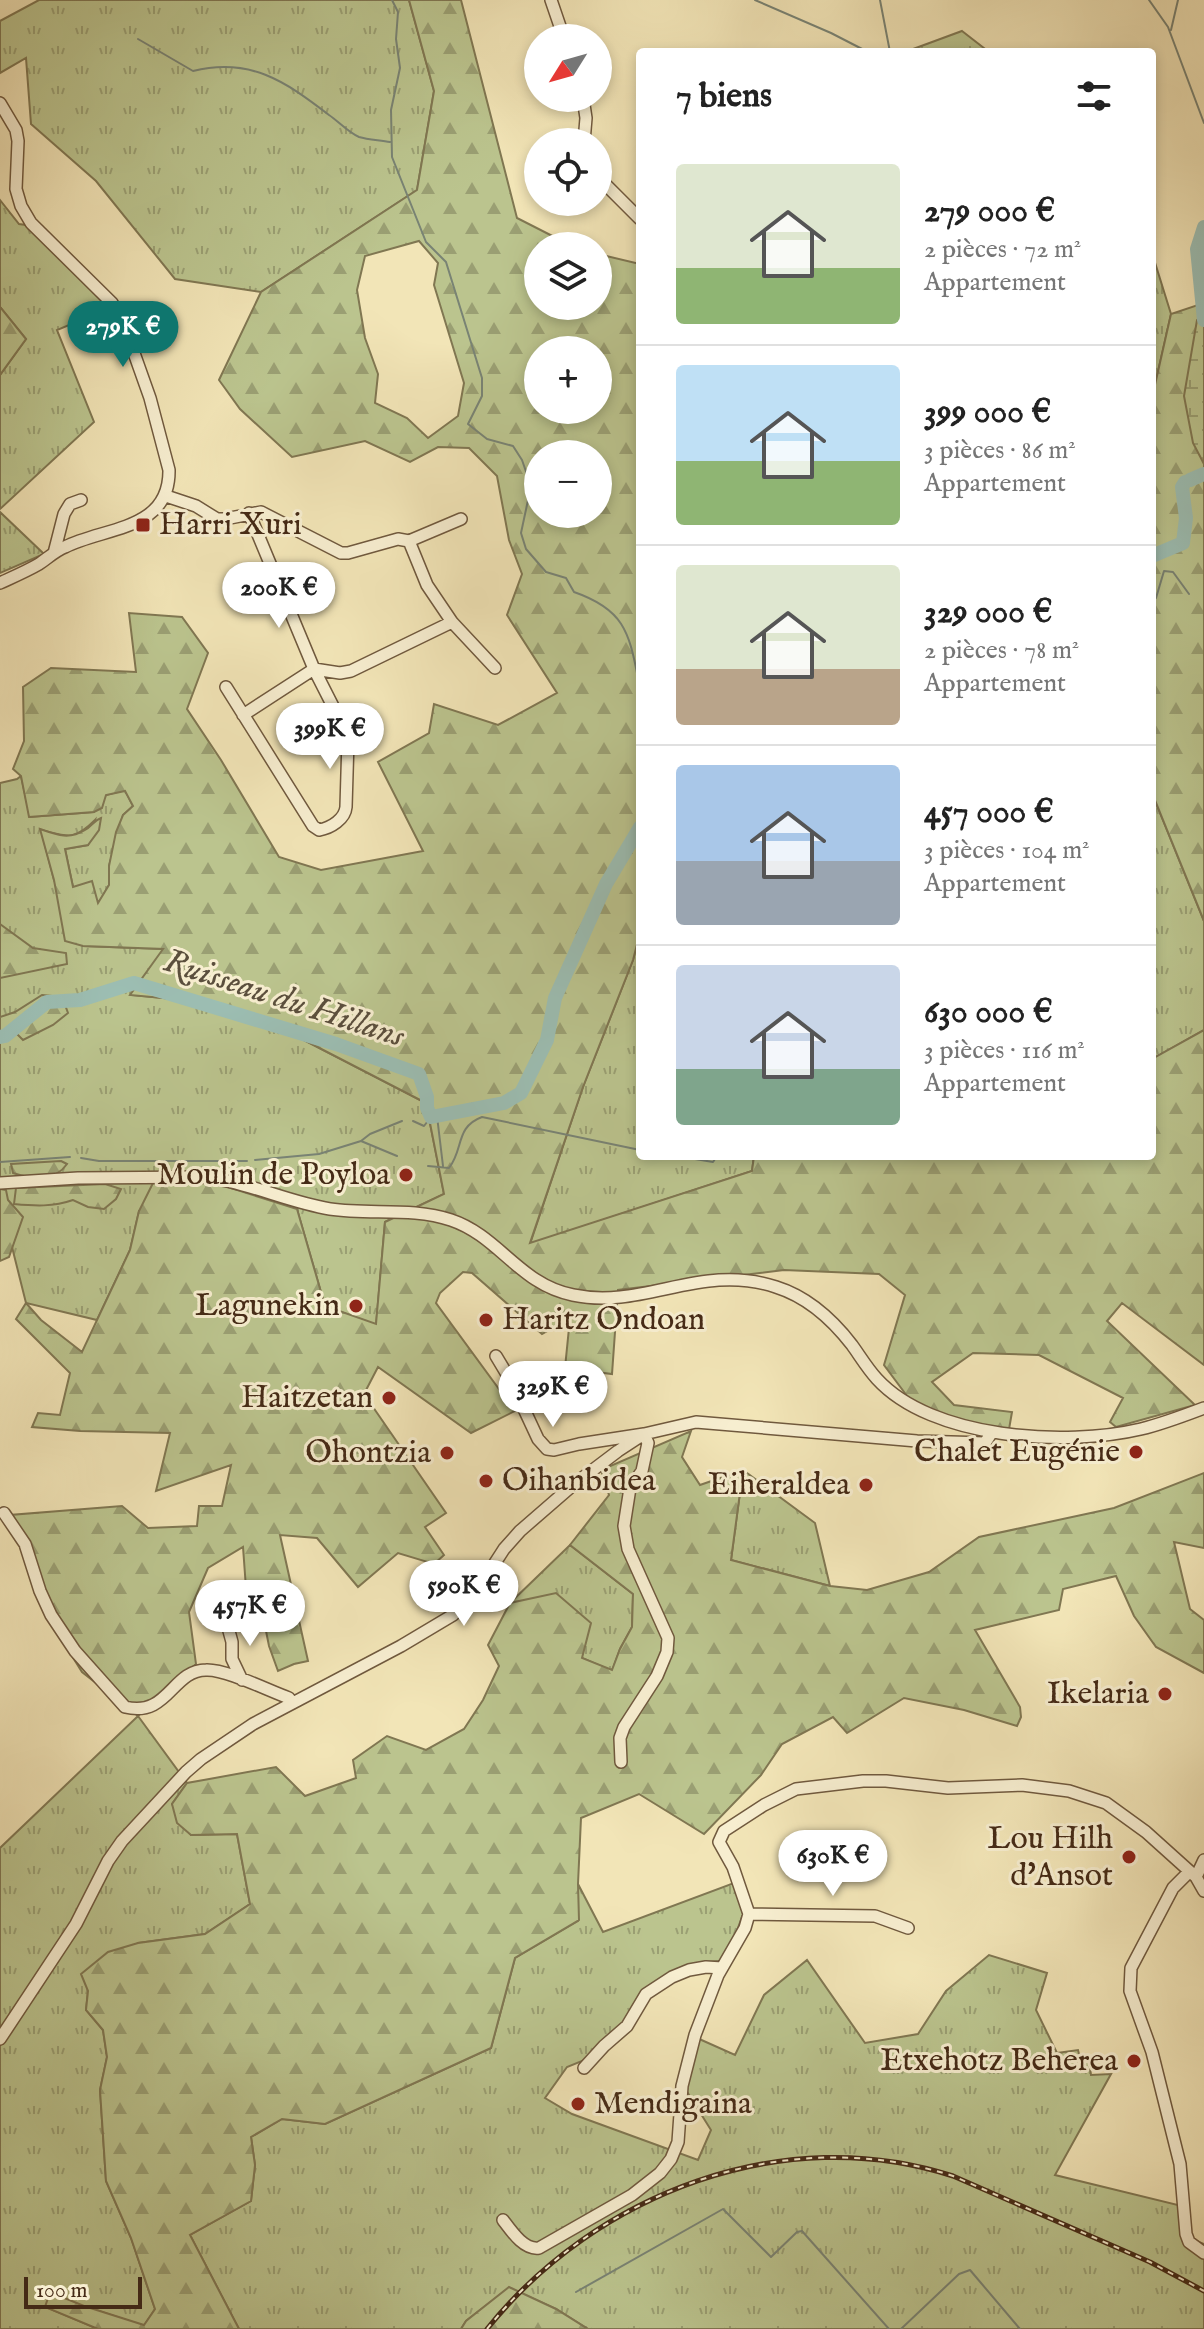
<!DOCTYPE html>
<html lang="fr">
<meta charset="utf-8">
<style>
body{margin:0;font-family:"IM FELL English",serif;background:#f6f6f6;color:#222;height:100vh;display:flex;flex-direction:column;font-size:30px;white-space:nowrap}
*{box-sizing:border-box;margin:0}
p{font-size:26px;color:#767676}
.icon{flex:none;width:44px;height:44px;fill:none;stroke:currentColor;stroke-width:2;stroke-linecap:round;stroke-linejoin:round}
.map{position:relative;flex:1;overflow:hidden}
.panel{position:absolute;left:636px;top:48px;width:520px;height:1112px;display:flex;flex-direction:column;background:#fff;border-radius:8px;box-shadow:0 4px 12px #0003}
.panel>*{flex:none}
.needle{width:52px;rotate:233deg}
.buttons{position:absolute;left:524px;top:24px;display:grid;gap:16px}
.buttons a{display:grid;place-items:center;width:88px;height:88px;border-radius:50%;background:#fff;box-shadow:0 4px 12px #0003;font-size:40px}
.scale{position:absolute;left:24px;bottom:20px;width:118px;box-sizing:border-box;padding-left:8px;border:4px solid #452a16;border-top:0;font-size:22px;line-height:28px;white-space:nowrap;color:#452a16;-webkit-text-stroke:6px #f7eed0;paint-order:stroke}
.price{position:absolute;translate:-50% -68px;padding:0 18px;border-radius:28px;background:#fff;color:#222;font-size:26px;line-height:52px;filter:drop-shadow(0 2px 4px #0008)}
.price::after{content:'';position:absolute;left:50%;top:48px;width:24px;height:18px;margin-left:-12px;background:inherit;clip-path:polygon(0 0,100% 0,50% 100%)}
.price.selected{background:#0f766e;color:#fff}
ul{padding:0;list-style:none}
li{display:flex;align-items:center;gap:24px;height:200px;padding:0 40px}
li+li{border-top:2px solid #e0e0e0}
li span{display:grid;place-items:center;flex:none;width:224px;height:160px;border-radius:8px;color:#555}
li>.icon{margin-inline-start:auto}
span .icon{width:96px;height:96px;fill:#fffc;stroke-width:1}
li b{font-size:34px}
h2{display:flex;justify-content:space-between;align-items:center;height:96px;padding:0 40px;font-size:34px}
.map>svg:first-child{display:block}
.grass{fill:url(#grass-tufts);stroke:#807752;stroke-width:2}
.forest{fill:url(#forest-firs);stroke:#807752;stroke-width:2;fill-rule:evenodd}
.wetland{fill:url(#wetland-marsh);stroke:#807752;stroke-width:2}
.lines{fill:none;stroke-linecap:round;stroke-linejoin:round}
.stream{stroke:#798374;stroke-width:2}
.river{stroke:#9cbeb3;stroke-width:14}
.minor-casing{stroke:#70593e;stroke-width:14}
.minor{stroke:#f7eed0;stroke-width:11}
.rail-casing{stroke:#452a16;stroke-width:5}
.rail{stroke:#f7eed0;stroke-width:2;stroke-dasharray:6;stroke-linecap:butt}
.poi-dot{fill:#8f2418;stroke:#f7eed0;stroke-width:3}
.labels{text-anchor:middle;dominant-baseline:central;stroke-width:6;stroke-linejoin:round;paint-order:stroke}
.poi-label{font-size:32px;fill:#452a16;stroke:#f7eed0;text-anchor:end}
.water-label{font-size:34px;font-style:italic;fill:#5b4f3d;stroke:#f7eed0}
</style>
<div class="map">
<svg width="1204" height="2329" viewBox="0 0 1204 2329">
<defs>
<pattern id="grass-tufts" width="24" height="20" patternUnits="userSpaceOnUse" patternTransform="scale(2)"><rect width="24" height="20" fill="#bbc48e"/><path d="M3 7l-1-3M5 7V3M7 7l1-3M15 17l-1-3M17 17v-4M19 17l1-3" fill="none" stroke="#9a9f73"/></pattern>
<pattern id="forest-firs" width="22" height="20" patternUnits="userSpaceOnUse" patternTransform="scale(2)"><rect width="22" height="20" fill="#bbc48e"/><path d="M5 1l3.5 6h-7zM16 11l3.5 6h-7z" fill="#9a9f73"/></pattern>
<pattern id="wetland-marsh" width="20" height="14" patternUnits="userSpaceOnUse" patternTransform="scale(2)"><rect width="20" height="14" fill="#bbc48e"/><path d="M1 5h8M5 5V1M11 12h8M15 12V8" fill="none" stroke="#9a9f73"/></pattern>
</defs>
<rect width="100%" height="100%" fill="#f2e5b7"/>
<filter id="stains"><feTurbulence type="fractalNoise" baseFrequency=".0025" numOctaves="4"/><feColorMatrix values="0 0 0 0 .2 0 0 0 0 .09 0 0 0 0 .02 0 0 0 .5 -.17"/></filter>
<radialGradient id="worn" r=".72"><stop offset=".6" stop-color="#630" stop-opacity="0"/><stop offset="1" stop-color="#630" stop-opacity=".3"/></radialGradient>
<path class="grass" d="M 39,0 L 409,0 L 434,91 L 417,190 L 261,292 L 175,279 L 96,181 L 31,124 L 26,58 L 0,73 L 0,21 Z
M 962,31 L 989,52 L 905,52 Z
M 0,200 L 19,224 L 26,225 L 110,308 L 57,330 L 94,422 L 0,509 L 0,375 L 26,339 L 0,307 Z
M 1152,253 L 1171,314 L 1152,398 Z
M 0,512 L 44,554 L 0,573 Z
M 21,776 L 30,817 L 94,812 L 106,795 L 125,790 L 133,806 L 123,815 L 109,866 L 109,885 L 98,904 L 73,887 L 65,849 L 88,845 L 95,820 C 73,842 67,836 41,830 L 54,880 L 83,946 L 164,949 L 131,995 L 195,1001 L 271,1023 L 426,1103 L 444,1194 L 385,1222 L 376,1325 L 325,1306 L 297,1209 L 139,1211 L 130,1250 L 97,1320 L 26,1303 L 0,1199 L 0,783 L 17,779 Z
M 1152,793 L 1204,921 L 1204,1030 L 1152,1059 Z
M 640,933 L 640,1156 L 754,1156 L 752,1171 L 530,1244 L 583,1087 L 633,960 Z
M 743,1470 L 815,1523 L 830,1586 L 731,1560 Z
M 570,1545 L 633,1594 L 632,1627 L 620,1649 L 612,1671 L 582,1658 L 510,1603 Z
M 138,1716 L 187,1783 L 172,1804 L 191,1835 L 237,1834 L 250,1904 L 205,1934 L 138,1943 L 88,1991 L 86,2010 L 103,2030 L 107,2057 L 100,2090 L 106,2181 L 131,2238 L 155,2309 L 144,2326 L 84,2306 L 46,2307 L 98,2329 L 0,2329 L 0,1848 Z
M 734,1883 L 743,1914 L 734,1939 L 721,1961 L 705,1962 L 674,1972 L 621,2028 L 587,2059 L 567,2067 L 545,2098 L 572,2114 L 698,2160 L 711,2130 L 686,2090 L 697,2038 L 735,2055 L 764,1995 L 807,1960 L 865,2043 L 918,2034 L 946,1991 L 989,1955 L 1047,1973 L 1036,2010 L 1057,2053 L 1078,2050 L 1080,2058 L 1089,2059 L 1091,2075 L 1111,2074 L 1055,2175 L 1178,2205 L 1194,2240 L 1204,2244 L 1204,2329 L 588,2329 L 556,2309 L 509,2288 L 466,2321 L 461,2329 L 239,2329 L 190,2235 L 251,2201 L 255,2165 L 251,2137 L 282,2119 L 325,2124 L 491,2048 L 515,1958 L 578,1921 L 578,1884 L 603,1932 Z"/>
<path class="forest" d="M 409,0 L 461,0 L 517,218 L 572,246 L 538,246 L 538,306 L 598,306 L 598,254 L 640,264 L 640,933 L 633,960 L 583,1087 L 530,1243 L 752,1171 L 754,1156 L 1152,1156 L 1152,1059 L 1204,1030 L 1204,1365 L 1122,1303 L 1107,1321 L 1195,1405 L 1116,1427 L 1110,1422 L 1123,1398 L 1039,1355 L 973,1353 L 932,1382 L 954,1405 L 1012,1412 L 1008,1435 L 916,1408 L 884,1365 L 905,1295 L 879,1274 L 784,1270 L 618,1290 L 612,1374 L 565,1368 L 570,1318 L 542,1334 L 472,1273 L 463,1272 L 440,1293 L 436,1303 L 515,1411 L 471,1433 L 378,1367 L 364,1394 L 446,1513 L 425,1527 L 444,1555 L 434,1564 L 398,1553 L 358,1587 L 317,1538 L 280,1535 L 308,1661 L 294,1664 L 278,1671 L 269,1646 L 258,1591 L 246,1588 L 243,1547 L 208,1568 L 189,1612 L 196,1664 L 138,1716 L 82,1672 L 41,1606 L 10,1515 L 122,1506 L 148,1528 L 197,1526 L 199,1506 L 222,1506 L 231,1465 L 156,1491 L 170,1433 L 80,1431 L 32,1427 L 38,1413 L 60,1415 L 70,1373 L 16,1319 L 26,1303 L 41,1320 L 82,1352 L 130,1250 L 139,1211 L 153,1183 L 212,1182 L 297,1209 L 325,1306 L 376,1324 L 385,1222 L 444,1194 L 426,1103 L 271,1023 L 195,1001 L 130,995 L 163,949 L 83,946 L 65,941 L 54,880 L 40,829 C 57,835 69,840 85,830 C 92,826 93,821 101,818 L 99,830 L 88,845 L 65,849 L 73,887 L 92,881 L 98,903 L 109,885 L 109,866 L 116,832 L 123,815 L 133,806 L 125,791 L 106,795 L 102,808 L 94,812 L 29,817 L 21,776 L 13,769 L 24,741 L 23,687 L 51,668 L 136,672 L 129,613 L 182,617 L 208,653 L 187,709 L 221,760 L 279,857 L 321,870 L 423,851 L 378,762 L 429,733 L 434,704 L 498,725 L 557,693 L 507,615 L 522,574 L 509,540 L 497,476 L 469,448 L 438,447 L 410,462 L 365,441 L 292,457 L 240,409 L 219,380 L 261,292 L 417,190 L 434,91 ZM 419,241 L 438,263 L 434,285 L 464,383 L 458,416 L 428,438 L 407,418 L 375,403 L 378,374 L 365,338 L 357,290 L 365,256 ZM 538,350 L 598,350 L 598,410 L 538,410 ZM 538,454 L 598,454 L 598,514 L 538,514 Z
M 1204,303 L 1204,921 L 1152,793 L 1152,398 L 1171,314 Z
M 0,307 L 26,339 L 0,375 Z
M 0,924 L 33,948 L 66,953 L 67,964 L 0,978 Z
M 42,995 L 62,997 L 68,1013 L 53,1025 L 23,1040 L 16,1033 L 0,1042 L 0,1017 L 15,1012 Z
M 61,1161 L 67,1164 C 55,1182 31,1179 13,1173 L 11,1164 Z
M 105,1184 L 121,1189 L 116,1199 L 104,1209 L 88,1207 L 73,1200 C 53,1207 35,1206 14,1204 L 16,1188 Z
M 0,1189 L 6,1190 L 8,1200 L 23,1217 L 9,1257 L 0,1261 Z
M 691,1431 L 682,1457 L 700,1485 L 743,1470 L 731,1560 L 830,1586 L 867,1590 L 929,1572 L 979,1537 L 1114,1508 L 1204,1473 L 1204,1548 L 1174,1542 L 1190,1609 L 1204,1620 L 1204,1673 L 1156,1647 L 1134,1616 L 1116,1576 L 1063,1589 L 1059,1610 L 975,1630 L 1020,1707 L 1021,1717 L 1017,1726 L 964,1710 L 904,1698 L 847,1733 L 833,1717 L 782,1744 L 761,1775 L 704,1834 L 639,1794 L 581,1818 L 578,1884 L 579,1920 L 515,1958 L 491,2048 L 325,2124 L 282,2119 L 251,2137 L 255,2165 L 251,2201 L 190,2235 L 239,2329 L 98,2329 L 45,2307 L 50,2292 L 84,2306 L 144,2325 L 155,2309 L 131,2238 L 106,2181 L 100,2090 L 107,2057 L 103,2030 L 86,2010 L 88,1991 L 81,1974 L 108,1952 L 138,1943 L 205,1934 L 250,1904 L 237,1834 L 191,1835 L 177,1823 L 172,1804 L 187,1783 L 276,1767 L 305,1796 L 356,1778 L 353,1760 L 387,1736 L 426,1750 L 464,1729 L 483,1700 L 499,1666 L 488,1645 L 510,1603 L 556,1593 L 591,1623 L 582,1658 L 612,1670 L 620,1649 L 632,1627 L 633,1594 L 570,1545 L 609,1495 L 601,1470 Z
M 509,2287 L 556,2309 L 588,2329 L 461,2329 L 466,2321 Z"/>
<path class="wetland" d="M 1204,315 L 1204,464 L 1193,443 L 1184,396 L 1197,320 Z"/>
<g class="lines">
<path class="stream" d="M 392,0 L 398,12 L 396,39 L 400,68 L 391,110 L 392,157 L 426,242 L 446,262 L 482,378 L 482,396 L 468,424 L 487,439 L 513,446 L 522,460 L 531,486 L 521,533 L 526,549 L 546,572 L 566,578 L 574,592 C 623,609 629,631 638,678 L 640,679
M 755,0 L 831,33 L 868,52
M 880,0 L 890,52
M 1149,0 L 1168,27 L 1204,123
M 1171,30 L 1178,0
M 138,39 L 193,71 C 250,57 285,81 329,115 C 338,121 349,133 359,137 C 369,140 381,140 390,142
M 1152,601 L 1156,598 L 1164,571 L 1173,572 L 1189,594
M 437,1116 L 443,1166
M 413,1121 L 424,1126 L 431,1117
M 361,1141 L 370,1134 L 402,1121
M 677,1156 L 713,1162 L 717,1156
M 81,1158 L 99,1161 L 247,1161
M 255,1160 L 319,1154 L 361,1141 L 397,1156
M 0,1162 L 70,1157
M 428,1166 L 449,1168 C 464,1149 455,1127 482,1117 L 640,1150
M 576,2292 L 723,2209 L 771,2257 L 797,2232 L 802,2231 L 889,2329
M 901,2329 L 959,2274 L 970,2270 L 1020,2329"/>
<path class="river" d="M 1204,227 L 1197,249 L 1204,320
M 1190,480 L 1204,474
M 1152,556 L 1183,543 L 1186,518 L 1182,487 L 1185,482
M 0,1037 L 5,1036 L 47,1002 L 80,1000 L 134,983 L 336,1044 L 419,1074 L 427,1097 L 427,1108 L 431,1117 L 504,1103 L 521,1093 L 547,1040 L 555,998 L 606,884 L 640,827"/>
<defs>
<path id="minor" d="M 551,0 L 564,38
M 583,98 L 586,118 L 584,142
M 0,103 L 16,130 L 18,141 L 16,189 L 21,206 L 31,223 L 112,303 L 123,322 L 150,398 L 169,470 C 170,531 104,527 65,547 C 55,551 48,558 39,564 C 27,571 13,577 0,583
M 598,177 L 640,219
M 166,496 L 196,506 L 217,519 L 225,519 L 261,512 L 341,553 L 348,553 L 398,539 L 409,541 L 427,585 L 452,622 L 495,668
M 409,541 L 461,519
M 54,553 L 64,514 L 70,504 L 81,500
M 226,687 L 313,826 L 319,830 C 331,828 345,819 346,807 L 348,740 L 345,730 L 314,669 L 249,513
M 243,715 L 314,669 L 340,673 L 351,671 L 452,622
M 0,1183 L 78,1178 L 207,1177 C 250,1183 288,1202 330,1209 C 370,1215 412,1207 451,1220 C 499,1236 520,1285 573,1295 C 644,1310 701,1262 776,1287 C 808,1297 832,1319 852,1345 C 860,1356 867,1368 877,1379 C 932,1439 1065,1447 1141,1429 C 1162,1424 1183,1416 1204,1408
M 496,1356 L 511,1381 L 538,1439 L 547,1449 L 554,1450 L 579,1444 L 644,1434 L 648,1443 L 642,1471 L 630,1488 L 624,1526 L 628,1549 L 668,1638 L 667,1652 L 657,1676 L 624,1727 L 620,1738 L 621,1762
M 4,1513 L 25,1544 L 40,1591 L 51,1615 L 75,1651 L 125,1707 C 168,1718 172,1670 206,1670 C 226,1669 269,1691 289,1698 L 292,1703
M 229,1631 L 232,1642 L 232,1659 L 242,1680
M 1204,1860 L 1196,1877 L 1204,1891
M 1189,1872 L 1173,1888 L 1131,1968 L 1130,1991 L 1152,2052 L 1180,2164 L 1186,2234 L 1189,2242 L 1204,2253
M 749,1914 L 875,1916 L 908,1928
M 0,2039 L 76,1924 L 108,1861 L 122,1841 L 186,1772 L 201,1759 L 253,1724 L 401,1646 L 453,1615 L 475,1594 L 504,1549 L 520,1531 L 573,1485 L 618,1451 L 644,1434 L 696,1422 L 917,1441 L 985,1443 L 992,1432
M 584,2068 L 604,2046 L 627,2026 L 646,1994 L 672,1977 L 689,1970 L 706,1967 L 722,1968
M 503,2220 C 512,2232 524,2250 539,2248 L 632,2195 L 660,2173 L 671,2159 L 678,2142 L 682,2086 L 695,2035 L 718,1975 L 745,1928 L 749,1914 L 733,1867 L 719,1842 L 724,1831 L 764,1805 L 796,1789 L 863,1781 L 886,1781 L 948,1788 L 1022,1785 L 1069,1791 L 1106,1803 L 1146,1832 L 1196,1877"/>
</defs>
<use href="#minor" class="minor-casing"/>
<use href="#minor" class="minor"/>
<defs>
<path id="rail" d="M 487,2329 C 596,2193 784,2121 953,2176 L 1150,2262 L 1204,2291"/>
</defs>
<use href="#rail" class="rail-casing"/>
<use href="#rail" class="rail"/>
</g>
<g class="poi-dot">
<rect x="135" y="517" width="16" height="16" rx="4"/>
<circle cx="406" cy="1175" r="8"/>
<circle cx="356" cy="1306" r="8"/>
<circle cx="486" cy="1320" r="8"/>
<circle cx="389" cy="1398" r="8"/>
<circle cx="1136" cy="1452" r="8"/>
<circle cx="447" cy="1453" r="8"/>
<circle cx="486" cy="1481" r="8"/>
<circle cx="866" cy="1485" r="8"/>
<circle cx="1165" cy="1694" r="8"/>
<circle cx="1129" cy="1857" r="8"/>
<circle cx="1134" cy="2061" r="8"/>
<circle cx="578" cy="2104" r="8"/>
</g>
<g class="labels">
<g class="poi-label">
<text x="159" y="525" text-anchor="start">Harri Xuri</text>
<text x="390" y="1175">Moulin de Poyloa</text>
<text x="340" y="1306">Lagunekin</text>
<text x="502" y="1320" text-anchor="start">Haritz Ondoan</text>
<text x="373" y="1398">Haitzetan</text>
<text x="1120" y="1452">Chalet Eugénie</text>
<text x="431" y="1453">Ohontzia</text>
<text x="502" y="1481" text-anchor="start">Oihanbidea</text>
<text x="850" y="1485">Eiheraldea</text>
<text x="1149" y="1694">Ikelaria</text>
<text x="1113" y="1839">Lou Hilh<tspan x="1113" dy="37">d'Ansot</tspan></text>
<text x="1118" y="2061">Etxehotz Beherea</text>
<text x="594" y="2104" text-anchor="start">Mendigaina</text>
</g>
<g class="water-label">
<text transform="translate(284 999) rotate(18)">Ruisseau du Hillans</text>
</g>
</g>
<rect width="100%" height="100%" filter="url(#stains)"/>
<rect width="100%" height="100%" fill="url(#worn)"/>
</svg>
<div class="buttons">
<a><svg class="needle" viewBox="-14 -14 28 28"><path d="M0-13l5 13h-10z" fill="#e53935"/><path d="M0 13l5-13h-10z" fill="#767676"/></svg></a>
<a><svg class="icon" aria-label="locate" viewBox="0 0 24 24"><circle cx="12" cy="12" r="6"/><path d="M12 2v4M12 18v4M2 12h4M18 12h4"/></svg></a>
<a><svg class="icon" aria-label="layers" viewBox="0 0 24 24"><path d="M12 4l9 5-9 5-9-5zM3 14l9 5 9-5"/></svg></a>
<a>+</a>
<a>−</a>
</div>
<div class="scale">100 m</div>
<b class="price selected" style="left:123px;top:369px">279K €</b>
<b class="price" style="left:279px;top:630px">200K €</b>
<b class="price" style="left:330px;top:771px">399K €</b>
<b class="price" style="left:553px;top:1429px">329K €</b>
<b class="price" style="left:464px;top:1628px">590K €</b>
<b class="price" style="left:250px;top:1648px">457K €</b>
<b class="price" style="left:833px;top:1898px">630K €</b>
<section class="panel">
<h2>7 biens<svg class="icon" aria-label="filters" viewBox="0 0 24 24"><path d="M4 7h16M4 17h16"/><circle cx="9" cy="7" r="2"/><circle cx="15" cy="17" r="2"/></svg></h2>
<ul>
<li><span style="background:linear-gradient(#dfe7d0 65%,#8fb573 0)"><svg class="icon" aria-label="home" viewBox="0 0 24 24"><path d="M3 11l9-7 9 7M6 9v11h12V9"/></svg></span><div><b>279 000 €</b><p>2 pièces · 72 m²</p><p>Appartement</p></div></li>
<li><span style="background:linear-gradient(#bfe0f5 60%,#8fb573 0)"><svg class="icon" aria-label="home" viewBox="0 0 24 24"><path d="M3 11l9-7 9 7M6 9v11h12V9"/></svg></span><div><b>399 000 €</b><p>3 pièces · 86 m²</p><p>Appartement</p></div></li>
<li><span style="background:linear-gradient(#dfe7d0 65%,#b9a48a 0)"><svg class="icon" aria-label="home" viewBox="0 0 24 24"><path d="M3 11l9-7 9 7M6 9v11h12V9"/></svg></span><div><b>329 000 €</b><p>2 pièces · 78 m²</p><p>Appartement</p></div></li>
<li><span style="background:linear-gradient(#a9c7e8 60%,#9aa5b1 0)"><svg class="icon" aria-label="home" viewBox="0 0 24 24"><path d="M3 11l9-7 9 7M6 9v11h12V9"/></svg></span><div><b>457 000 €</b><p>3 pièces · 104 m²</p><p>Appartement</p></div></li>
<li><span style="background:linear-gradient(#c9d6e8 65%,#7fa58c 0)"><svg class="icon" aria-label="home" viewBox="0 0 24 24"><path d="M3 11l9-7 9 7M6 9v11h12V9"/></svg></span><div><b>630 000 €</b><p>3 pièces · 116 m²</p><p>Appartement</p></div></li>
</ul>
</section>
</div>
